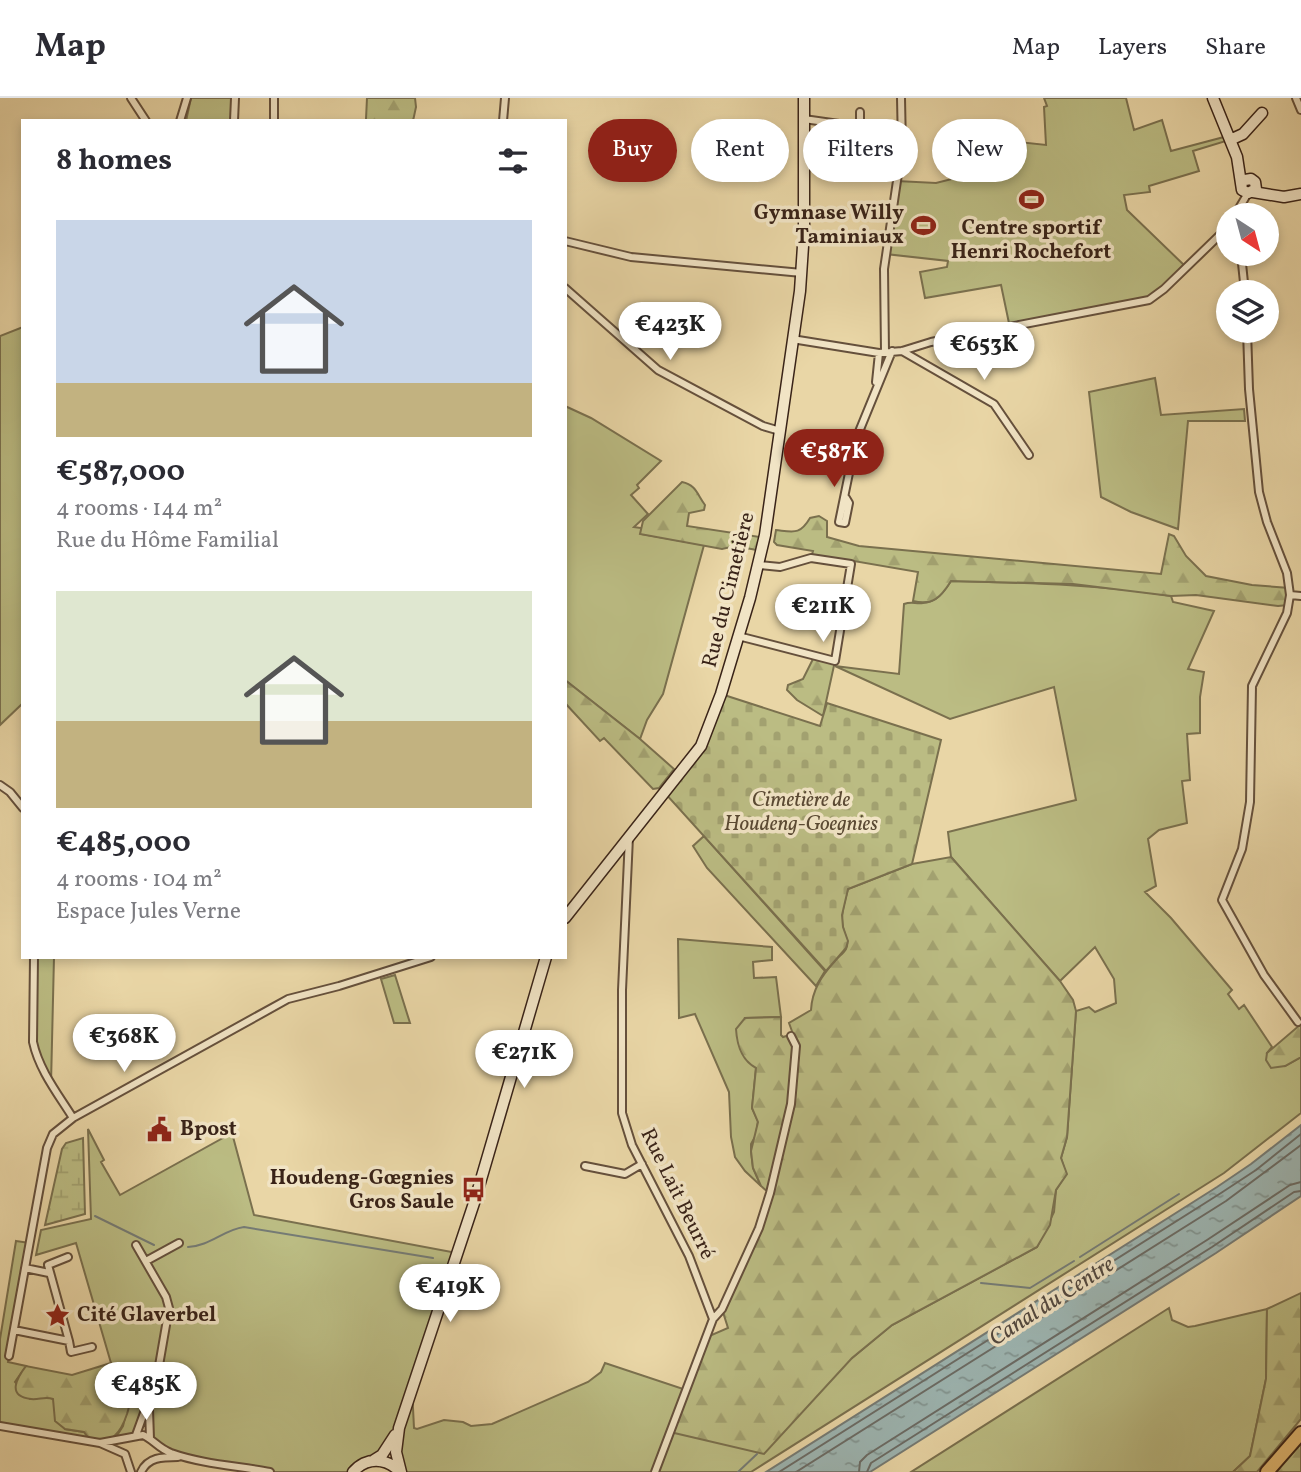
<!DOCTYPE html>
<meta charset="utf-8">
<style>
body{margin:0;font-family:Vollkorn,serif;background:#f7f7f7;color:#2b2b33;height:100vh;display:flex;flex-direction:column;font-size:26px;white-space:nowrap}
*{box-sizing:border-box;margin:0}
p{font-size:23px;color:#7c7c81}
.icon{flex:none;width:38px;height:38px;fill:none;stroke:currentColor;stroke-width:2;stroke-linecap:round;stroke-linejoin:round}
.map{position:relative;flex:1;overflow:hidden}
.details{position:absolute;left:21px;top:21px;width:546px;height:840px;display:flex;flex-direction:column;background:#fff;border-radius:0px;box-shadow:0 4px 10px #0003}
.details>*{flex:none}
.top-card{position:absolute;left:588px;top:21px;width:607px;height:63px;display:flex;gap:14px}
.needle{width:46px;rotate:144deg}
.buttons{position:absolute;left:1216px;top:105px;display:grid;gap:14px}
.buttons a{display:grid;place-items:center;width:63px;height:63px;border-radius:50%;background:#fff;box-shadow:0 4px 10px #0003;font-size:35px}
.price{position:absolute;translate:-50% -60px;padding:0 16px;border-radius:24px;background:#fff;color:#222;font-size:23px;line-height:46px;filter:drop-shadow(0 2px 4px #0008)}
.price::after{content:'';position:absolute;left:50%;top:42px;width:21px;height:16px;margin-left:-10px;background:inherit;clip-path:polygon(0 0,100% 0,50% 100%)}
.price.active{background:#8f2418;color:#fff}
ul{padding:0;list-style:none}
li{display:grid;align-content:center;gap:14px;height:371px;padding:0 35px}
li span{display:grid;place-items:center;height:217px;border-radius:0px;color:#555}
li>.icon{margin-inline-start:auto}
span .icon{width:126px;height:126px;fill:#fffc;stroke-width:1}
li b{font-size:30px}
h2{display:flex;justify-content:space-between;align-items:center;height:84px;padding:0 35px;font-size:30px}
.tag{padding:0 24px;border-radius:32px;background:#fff;box-shadow:0 4px 10px #0003;font-size:24px;line-height:63px}
.tag.active{background:#8f2418;color:#fff}
header{display:flex;align-items:center;gap:42px;box-sizing:border-box;height:98px;padding:0 35px;background:#fff;border-bottom:2px solid #e1e1e2}
header strong{font-size:33px}
nav{display:flex;gap:38px;margin-inline-start:auto;font-size:24px}
.map>svg:first-child{display:block}
.green{fill:#bbbc83;stroke:#7a704e;stroke-width:2}
.forest{fill:url(#forest-firs);stroke:#7a704e;stroke-width:2}
.wetland{fill:url(#wetland-marsh);stroke:#7a704e;stroke-width:2}
.cemetery{fill:url(#cemetery-stones);stroke:#7a704e;stroke-width:2}
.water{fill:url(#water-ripples);stroke:#757b75;stroke-width:2}
.lines{fill:none;stroke-linecap:round;stroke-linejoin:round}
.shore{stroke:#6b6c66;stroke-width:2}
.stream{stroke:#757b75;stroke-width:2}
.street-casing{stroke:#65503c;stroke-width:10}
.secondary-casing{stroke:#392318;stroke-width:13}
.highway-casing{stroke:#392318;stroke-width:16}
.street{stroke:#f1e4c5;stroke-width:6}
.secondary{stroke:#f1e4c5;stroke-width:10}
.highway{stroke:#e4bb73;stroke-width:12}
.labels{text-anchor:middle;dominant-baseline:central;stroke-width:7;stroke-linejoin:round;paint-order:stroke}
.poi-label{font-size:21px;font-weight:bold;fill:#392318;stroke:#f1e4c5;text-anchor:end}
.street-label{font-size:21px;fill:#392318;stroke:#f1e4c5}
.park-label{font-size:21px;font-style:italic;fill:#5a4933;stroke:#f1e4c5}
.water-label{font-size:23px;font-style:italic;fill:#52483f;stroke:#f1e4c5}
</style>
<header>
<strong>Map</strong>
<nav><a>Map</a><a>Layers</a><a>Share</a></nav>
</header>
<div class="map">
<svg width="1301" height="1374" viewBox="0 0 1301 1374">
<defs>
<pattern id="forest-firs" width="22" height="20" patternUnits="userSpaceOnUse" patternTransform="scale(1.75)"><rect width="22" height="20" fill="#bbbc83"/><path d="M5 1l3.5 6h-7zM16 11l3.5 6h-7z" fill="#a2a170"/></pattern>
<pattern id="wetland-marsh" width="20" height="14" patternUnits="userSpaceOnUse" patternTransform="scale(1.75)"><rect width="20" height="14" fill="#bbbc83"/><path d="M1 5h8M5 5V1M11 12h8M15 12V8" fill="none" stroke="#a2a170"/></pattern>
<pattern id="cemetery-stones" width="16" height="16" patternUnits="userSpaceOnUse" patternTransform="scale(1.75)"><rect width="16" height="16" fill="#bbbc83"/><path d="M2 7V4a2 2 0 0 1 4 0v3zM10 15v-3a2 2 0 0 1 4 0v3z" fill="#a2a170"/></pattern>
<pattern id="water-ripples" width="26" height="14" patternUnits="userSpaceOnUse" patternTransform="scale(1.75)"><rect width="26" height="14" fill="#9db6b3"/><path d="M2 4q2-2 4 0t4 0M15 11q2-2 4 0t4 0" fill="none" stroke="#819491"/></pattern>
</defs>
<rect width="100%" height="100%" fill="#e9d6a6"/>
<filter id="stains"><feTurbulence type="fractalNoise" baseFrequency=".00286" numOctaves="4"/><feColorMatrix values="0 0 0 0 .2 0 0 0 0 .09 0 0 0 0 .02 0 0 0 .5 -.17"/></filter>
<radialGradient id="worn" r=".72"><stop offset=".6" stop-color="#630" stop-opacity="0"/><stop offset="1" stop-color="#630" stop-opacity=".3"/></radialGradient>
<path class="green" d="M 191,0 L 233,0 L 232,23 L 186,23 Z
M 1044,0 L 1126,0 L 1134,32 L 1162,22 L 1171,53 L 1224,39 L 1226,43 L 1193,53 L 1199,73 L 1149,88 L 1150,94 L 1124,97 L 1127,112 L 1186,169 L 1155,198 L 1010,230 L 1001,187 L 925,200 L 920,174 L 947,169 L 948,163 L 886,156 L 897,83 L 936,85 L 968,77 L 973,39 L 1046,47 L 1044,9 L 1047,8 Z
M 23,229 L 23,605 L 0,627 L 0,238 Z
M 1155,280 L 1161,317 L 1244,311 L 1245,323 L 1188,323 L 1178,431 L 1131,414 L 1101,399 L 1089,294 Z
M 565,308 L 591,320 L 661,363 L 637,387 L 639,390 L 631,397 L 648,416 L 634,429 L 641,430 L 641,436 L 704,447 L 663,596 L 647,622 L 640,641 L 565,582 Z
M 951,483 C 1025,485 1098,486 1171,498 L 1173,504 L 1214,513 L 1188,571 L 1204,574 L 1200,599 L 1200,635 L 1187,636 L 1190,682 L 1182,683 L 1187,725 L 1159,732 L 1148,741 L 1156,788 L 1145,794 L 1171,820 L 1232,892 L 1228,896 L 1239,911 L 1244,907 L 1272,949 L 1267,955 L 1285,968 L 1301,959 L 1301,1015 L 1224,1075 L 751,1374 L 401,1374 L 390,1347 L 348,1374 L 270,1374 L 186,1360 L 154,1347 L 149,1309 L 136,1337 L 100,1345 L 116,1339 L 123,1328 L 131,1295 L 127,1286 L 111,1265 L 76,1145 L 36,1157 L 41,1132 L 91,1121 L 88,1031 L 104,1062 L 101,1064 L 120,1097 L 232,1035 L 254,1117 L 457,1155 L 412,1290 L 414,1330 L 417,1331 L 444,1322 L 463,1324 L 471,1328 L 492,1326 L 588,1284 L 601,1274 L 605,1265 L 686,1292 L 852,1260 L 892,1227 L 1037,1149 L 1054,1114 L 1056,1092 L 1066,1076 L 1061,1060 L 1067,1039 L 1076,913 L 1089,909 L 1095,914 L 1116,905 L 1114,881 L 1095,849 L 1060,883 L 951,759 L 948,734 L 1076,702 L 1054,589 L 950,621 L 835,568 L 899,576 L 904,506 C 912,503 915,506 923,505 C 937,504 944,494 951,483 Z
M 704,738 L 825,873 L 816,888 L 707,770 L 693,748 Z
M 678,841 L 772,849 L 772,862 L 753,864 L 754,880 L 776,879 L 781,919 L 745,920 L 756,970 L 752,1010 L 758,1023 L 756,1037 L 751,1046 L 751,1053 L 753,1070 L 761,1088 L 745,1073 L 735,1059 L 731,1039 L 729,994 L 695,916 L 679,920 Z
M 36,859 L 54,859 L 51,986 L 35,954 Z
M 395,877 L 410,925 L 394,925 L 381,881 Z
M 16,1143 L 30,1145 L 8,1264 L 26,1268 L 15,1284 L 30,1301 L 47,1299 L 54,1301 L 65,1331 L 84,1334 L 91,1343 L 0,1327 L 0,1241 Z
M 1169,1210 L 1172,1222 L 1188,1229 L 1195,1228 L 1267,1211 L 1266,1281 L 1250,1358 L 1233,1374 L 911,1374 Z"/>
<path class="forest" d="M 367,0 L 415,0 L 416,9 L 413,23 L 369,23 L 366,21 Z
M 682,384 C 696,387 697,396 705,407 L 704,412 L 689,415 L 687,428 L 760,439 L 757,452 L 735,448 L 722,451 L 640,436 L 643,423 Z
M 819,418 L 827,423 L 827,439 L 859,448 L 1161,476 L 1169,436 L 1174,438 L 1186,458 L 1206,478 L 1252,487 L 1289,490 L 1288,507 L 1278,508 L 1196,497 L 1171,498 L 1073,486 L 951,483 C 941,499 933,508 913,503 L 918,474 L 854,463 L 851,466 L 811,460 L 813,453 L 777,447 L 774,444 L 776,432 C 794,434 800,437 810,420 Z
M 815,557 L 835,563 L 823,618 L 797,602 L 787,592 L 788,587 L 803,581 Z
M 565,582 L 640,641 L 674,671 L 659,690 L 653,691 L 604,640 L 600,643 L 565,605 Z
M 951,759 L 1060,883 L 1073,902 L 1076,913 L 1067,1039 L 1061,1060 L 1067,1076 L 1056,1092 L 1050,1127 L 1037,1149 L 892,1227 L 852,1260 L 764,1356 L 670,1334 L 707,1239 L 728,1230 L 722,1211 L 759,1130 L 769,1095 L 761,1088 L 753,1070 L 751,1053 L 758,1024 L 752,1010 L 756,970 C 741,962 737,947 736,931 L 745,920 L 781,919 L 781,937 L 783,939 L 793,936 L 789,925 L 811,912 C 812,892 822,877 835,863 C 838,859 844,855 846,851 C 850,843 844,837 843,829 C 840,817 845,803 848,791 L 912,766 Z
M 1301,926 L 1301,959 L 1285,968 L 1271,970 L 1266,962 L 1267,955 Z
M 1301,1195 L 1301,1321 L 1257,1374 L 1233,1374 L 1250,1358 L 1266,1281 L 1267,1211 Z
M 111,1265 C 117,1273 128,1283 130,1293 C 132,1301 129,1309 127,1316 C 121,1334 112,1347 91,1343 L 84,1334 L 65,1331 L 55,1323 L 53,1301 C 45,1298 39,1302 31,1301 C 6,1298 17,1280 26,1268 L 72,1277 Z
M 1301,1341 L 1301,1374 L 1273,1374 Z"/>
<path class="wetland" d="M 83,1040 L 85,1116 L 45,1127 L 62,1051 L 66,1045 Z"/>
<path class="cemetery" d="M 721,596 L 820,628 L 827,605 L 941,642 L 912,766 L 848,791 L 842,817 L 843,829 L 848,843 L 846,850 L 826,873 L 664,694 L 694,659 Z"/>
<path class="water" d="M 1301,1027 L 1301,1098 L 1216,1155 L 870,1374 L 766,1374 L 1217,1089 L 1251,1066 Z"/>
<g class="lines">
<path class="shore" d="M 779,1374 L 1221,1095 L 1256,1072 L 1301,1036
M 796,1374 L 1226,1103 L 1301,1047
M 859,1374 L 860,1364 L 867,1357 L 1207,1142 L 1290,1087 L 1301,1084
M 867,1374 L 871,1365 L 1212,1149 L 1294,1094 L 1301,1093"/>
<path class="stream" d="M 95,1118 L 154,1147
M 188,1149 C 210,1148 223,1132 244,1129 L 433,1160
M 1080,1159 L 1179,1096
M 981,1185 L 1030,1190 L 1074,1163
M 738,1374 L 757,1356"/>
<defs>
<path id="street" d="M 131,0 L 146,23
M 1296,0 L 1301,12
M 804,21 L 860,29 L 860,14
M 180,23 L 187,0
M 234,23 L 235,0
M 274,23 L 274,0
M 503,23 L 505,0
M 1235,117 L 1248,95
M 565,143 L 631,159 L 802,175
M 1241,156 L 1245,194
M 565,190 L 658,272 L 763,328 L 780,333
M 1247,233 L 1249,291 L 1259,394 L 1267,424 L 1287,475 L 1290,497 L 1287,515 L 1252,588 L 1250,704 L 1242,751 L 1222,802 L 1264,877 L 1298,924
M 792,241 L 879,255 L 902,253 L 931,244 L 1149,202 L 1164,191 L 1228,129
M 902,253 L 994,306 L 1029,357
M 885,254 L 884,171 L 902,49 L 901,0
M 876,284 L 879,255
M 846,400 L 849,405 L 845,425 L 839,424 L 856,341 L 892,253
M 1290,497 L 1301,498
M 738,538 L 835,563 L 851,466 L 811,460 L 780,469 L 759,467
M 0,687 L 10,694 L 23,710
M 629,739 L 622,892 L 622,1015 L 632,1047 L 689,1158 L 713,1221 L 655,1374
M 34,859 L 33,944 C 39,972 58,996 73,1020
M 585,1068 L 625,1076 L 642,1066
M 146,1163 L 179,1145
M 25,1170 L 49,1175
M 713,1221 L 722,1211 L 759,1130 L 770,1095 L 791,1006 L 796,948 L 791,938
M 14,1232 L 69,1243 L 48,1167 L 68,1159
M 69,1243 L 71,1254 L 92,1249
M 9,1258 L 47,1050 L 53,1036 L 73,1020 L 288,901 L 339,888 L 431,859
M 149,1311 L 150,1341
M 0,1328 L 100,1345 L 125,1356 L 131,1374
M 136,1337 L 157,1279 L 169,1210 L 166,1199 L 136,1147
M 100,1345 L 143,1337 C 154,1342 158,1350 171,1355 C 202,1366 238,1368 270,1374
M 141,1374 C 148,1359 162,1359 178,1359"/>
<path id="secondary" d="M 1213,0 L 1237,59 L 1242,92 L 1248,95 L 1256,91 L 1255,84 L 1251,81 L 1245,82 L 1241,86
M 1230,42 L 1243,36 L 1262,15
M 1253,94 L 1284,99 L 1301,96
M 565,820 L 701,648 L 721,596 L 750,500 L 765,437 L 800,193 L 804,133 L 804,0
M 374,1362 L 382,1357 L 395,1337
M 353,1374 C 366,1359 386,1359 400,1374
M 401,1374 L 396,1354 L 399,1330 L 475,1102 L 546,859"/>
<path id="highway" d="M 1267,1374 L 1301,1335"/>
</defs>
<use href="#street" class="street-casing"/>
<use href="#secondary" class="secondary-casing"/>
<use href="#highway" class="highway-casing"/>
<use href="#street" class="street"/>
<use href="#secondary" class="secondary"/>
<use href="#highway" class="highway"/>
</g>
<defs>
<symbol id="stadium-bare" viewBox="-9 -9 18 18"><path d="M0-5a6.5 5 0 1 0 0 10a6.5 5 0 1 0 0-10ZM-3.5-1.8h7v3.6h-7Z" fill="#8f2418" stroke="#f1e4c5" stroke-width="2.5" paint-order="stroke"/></symbol>
<symbol id="civic-bare" viewBox="-9 -9 18 18"><path d="M-.6-6.5H3V-4.5H.6V-3L4-1V1h2V6H-6V1h2V-1L-.6-3ZM-1.2 2.5V6h2.4V2.5Z" fill="#8f2418" stroke="#f1e4c5" stroke-width="2.5" paint-order="stroke"/></symbol>
<symbol id="bus-bare" viewBox="-9 -9 18 18"><path d="M-5-6H5V4H4V6H2V4H-2V6H-4V4H-5ZM-3.5-4V0h7V-4ZM-3.5 1.2v1.5H-2V1.2ZM2 1.2v1.5H3.5V1.2Z" fill="#8f2418" stroke="#f1e4c5" stroke-width="2.5" paint-order="stroke"/></symbol>
<symbol id="sight-bare" viewBox="-9 -9 18 18"><path d="M0-6L1.8-2.2L6-1.7L2.9 1.2L3.7 5.4L0 3.3L-3.7 5.4L-2.9 1.2L-6-1.7L-1.8-2.2Z" fill="#8f2418" stroke="#f1e4c5" stroke-width="2.5" paint-order="stroke"/></symbol>
</defs>
<g fill-rule="evenodd">
<use href="#stadium-bare" x="1014" y="84" width="35" height="35"/>
<use href="#stadium-bare" x="906" y="110" width="35" height="35"/>
<use href="#civic-bare" x="142" y="1014" width="35" height="35"/>
<use href="#bus-bare" x="456" y="1074" width="35" height="35"/>
<use href="#sight-bare" x="40" y="1200" width="35" height="35"/>
</g>
<g class="labels">
<g class="poi-label">
<text x="904" y="115">Gymnase Willy<tspan x="904" dy="24">Taminiaux</tspan></text>
<text x="1031" y="130" text-anchor="middle">Centre sportif<tspan x="1031" dy="24">Henri Rochefort</tspan></text>
<text x="180" y="1031" text-anchor="start">Bpost</text>
<text x="454" y="1080">Houdeng-Gœgnies<tspan x="454" dy="24">Gros Saule</tspan></text>
<text x="77" y="1217" text-anchor="start">Cité Glaverbel</text>
</g>
<g class="street-label">
<text transform="translate(729 492) rotate(-76)">Rue du Cimetière</text>
<text transform="translate(677 1096) rotate(64)">Rue Lait Beurré</text>
</g>
<g class="park-label">
<text x="801" y="702">Cimetière de<tspan x="801" dy="24">Houdeng-Goegnies</tspan></text>
</g>
<g class="water-label">
<text transform="translate(1052 1204) rotate(-33)">Canal du Centre</text>
</g>
</g>
<rect width="100%" height="100%" filter="url(#stains)"/>
<rect width="100%" height="100%" fill="url(#worn)"/>
</svg>
<div class="buttons">
<a><svg class="needle" viewBox="-14 -14 28 28"><path d="M0-13l5 13h-10z" fill="#e53935"/><path d="M0 13l5-13h-10z" fill="#7c7c81"/></svg></a>
<a><svg class="icon" aria-label="layers" viewBox="0 0 24 24"><path d="M12 4l9 5-9 5-9-5zM3 14l9 5 9-5"/></svg></a>
</div>
<b class="price" style="left:670px;top:264px">€423K</b>
<b class="price" style="left:984px;top:284px">€653K</b>
<b class="price active" style="left:834px;top:391px">€587K</b>
<b class="price" style="left:823px;top:546px">€211K</b>
<b class="price" style="left:124px;top:976px">€368K</b>
<b class="price" style="left:524px;top:992px">€271K</b>
<b class="price" style="left:450px;top:1226px">€419K</b>
<b class="price" style="left:146px;top:1324px">€485K</b>
<div class="top-card">
<a class="tag active">Buy</a>
<a class="tag">Rent</a>
<a class="tag">Filters</a>
<a class="tag">New</a>
</div>
<section class="details">
<h2>8 homes<svg class="icon" aria-label="filters" viewBox="0 0 24 24"><path d="M4 7h16M4 17h16"/><circle cx="9" cy="7" r="2"/><circle cx="15" cy="17" r="2"/></svg></h2>
<ul>
<li><span style="background:linear-gradient(#c9d6e8 75%,#c2b280 0)"><svg class="icon" aria-label="home" viewBox="0 0 24 24"><path d="M3 11l9-7 9 7M6 9v11h12V9"/></svg></span><div><b>€587,000</b><p>4 rooms · 144 m²</p><p>Rue du Hôme Familial</p></div></li>
<li><span style="background:linear-gradient(#dfe7d0 60%,#c2b280 0)"><svg class="icon" aria-label="home" viewBox="0 0 24 24"><path d="M3 11l9-7 9 7M6 9v11h12V9"/></svg></span><div><b>€485,000</b><p>4 rooms · 104 m²</p><p>Espace Jules Verne</p></div></li>
</ul>
</section>
</div>
